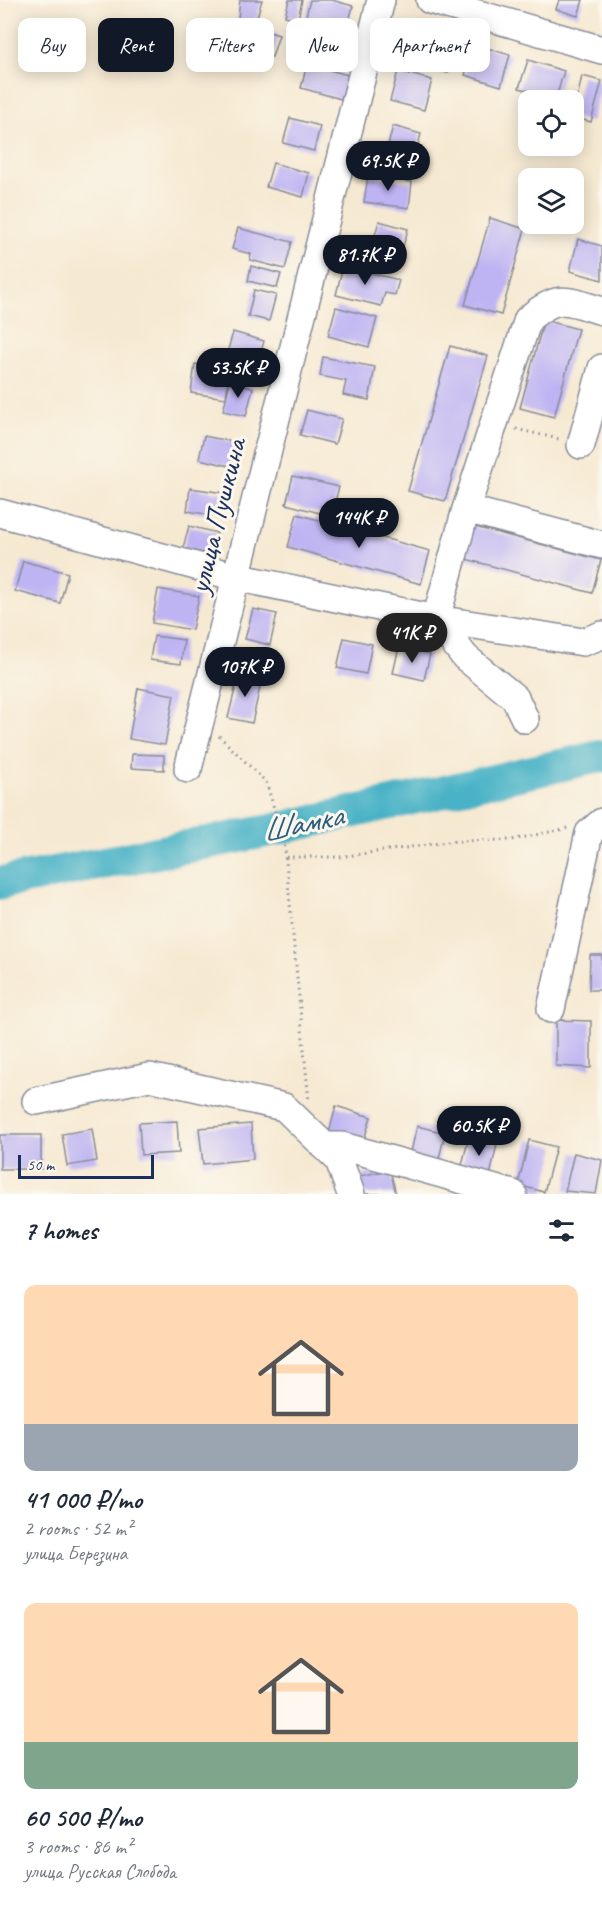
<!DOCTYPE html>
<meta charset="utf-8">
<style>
body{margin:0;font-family:Caveat,sans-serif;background:#f6f6f7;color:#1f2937;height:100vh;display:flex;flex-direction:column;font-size:22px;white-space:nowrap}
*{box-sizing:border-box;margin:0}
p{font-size:20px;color:#747a83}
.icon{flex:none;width:33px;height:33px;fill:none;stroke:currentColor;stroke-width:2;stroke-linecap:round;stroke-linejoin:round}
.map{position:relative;height:1194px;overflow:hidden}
.drawer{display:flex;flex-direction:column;background:#fff;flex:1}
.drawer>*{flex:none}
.banner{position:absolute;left:18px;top:18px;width:567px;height:54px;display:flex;gap:12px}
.tools{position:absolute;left:518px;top:90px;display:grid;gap:12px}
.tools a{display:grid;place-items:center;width:66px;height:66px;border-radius:12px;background:#fff;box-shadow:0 3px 15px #0003;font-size:30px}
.scale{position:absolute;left:18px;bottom:15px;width:136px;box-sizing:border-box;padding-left:6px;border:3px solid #1b2f5e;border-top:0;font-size:16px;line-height:21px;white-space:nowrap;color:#1b2f5e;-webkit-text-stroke:4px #fbf7ec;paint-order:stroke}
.price{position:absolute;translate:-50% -51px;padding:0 14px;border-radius:21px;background:#111827;color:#fff;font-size:20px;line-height:39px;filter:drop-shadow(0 2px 3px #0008)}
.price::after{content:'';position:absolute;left:50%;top:36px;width:18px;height:14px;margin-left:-9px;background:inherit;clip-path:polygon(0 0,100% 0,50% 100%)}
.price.current{background:#222;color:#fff}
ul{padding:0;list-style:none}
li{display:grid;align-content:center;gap:12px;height:318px;padding:0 24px}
li span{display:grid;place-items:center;height:186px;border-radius:12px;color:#555}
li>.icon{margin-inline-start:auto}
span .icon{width:108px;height:108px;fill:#fffc;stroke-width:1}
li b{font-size:26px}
h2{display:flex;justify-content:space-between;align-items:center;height:72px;padding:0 24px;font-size:26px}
.tag{padding:0 21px;border-radius:12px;background:#fff;box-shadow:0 3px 15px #0003;font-size:21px;line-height:54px}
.tag.current{background:#111827;color:#fff}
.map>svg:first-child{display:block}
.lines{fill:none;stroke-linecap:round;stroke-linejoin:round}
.river{stroke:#48b2c6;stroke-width:33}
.building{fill:#beb4f3}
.minor-casing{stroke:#888c98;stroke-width:30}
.path{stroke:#888c98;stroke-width:3;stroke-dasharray:1.5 4.5;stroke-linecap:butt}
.minor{stroke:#fff;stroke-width:27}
.labels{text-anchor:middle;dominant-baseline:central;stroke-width:6;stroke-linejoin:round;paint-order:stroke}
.street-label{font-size:30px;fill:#1b2f5e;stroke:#fbf7ec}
.water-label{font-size:32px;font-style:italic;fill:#2b5d82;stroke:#fbf7ec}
</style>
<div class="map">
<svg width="602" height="1194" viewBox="0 0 602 1194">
<rect width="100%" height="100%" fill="#fbf7ec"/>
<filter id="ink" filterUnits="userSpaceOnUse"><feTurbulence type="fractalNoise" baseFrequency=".0167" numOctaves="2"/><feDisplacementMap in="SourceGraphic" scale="12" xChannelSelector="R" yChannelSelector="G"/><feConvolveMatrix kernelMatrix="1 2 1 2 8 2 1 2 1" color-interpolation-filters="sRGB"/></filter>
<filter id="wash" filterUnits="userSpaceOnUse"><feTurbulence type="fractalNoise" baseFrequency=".008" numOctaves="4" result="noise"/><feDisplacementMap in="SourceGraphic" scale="24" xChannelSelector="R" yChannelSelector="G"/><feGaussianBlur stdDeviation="1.35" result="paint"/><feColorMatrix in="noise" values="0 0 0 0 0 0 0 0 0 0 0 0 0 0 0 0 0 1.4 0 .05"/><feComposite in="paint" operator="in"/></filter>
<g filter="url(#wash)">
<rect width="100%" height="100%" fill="#f6e9d2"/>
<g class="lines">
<path class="river" d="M 0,883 L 268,831 L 602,756"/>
</g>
<g id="blocks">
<path class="building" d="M 240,0 L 262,0 L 256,21 L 256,33 L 264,35 L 266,31 L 279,35 L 272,57 L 234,54 Z
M 289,0 L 302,0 L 298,19 L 285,16 Z
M 310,0 L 332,0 L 353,6 L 341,53 L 299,42 Z
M 559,0 L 583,0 L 578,16 L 556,9 Z
M 410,28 L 457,40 L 448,73 L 401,61 Z
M 474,44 L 510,55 L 501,86 L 465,75 Z
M 528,60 L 564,71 L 556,98 L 519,88 Z
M 307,64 L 348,75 L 341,99 L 301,88 Z
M 398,71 L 432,80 L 424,110 L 390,101 Z
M 582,76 L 602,81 L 591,122 L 573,117 Z
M 290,118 L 320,126 L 314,151 L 283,143 Z
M 393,126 L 421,134 L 415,156 L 387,149 Z
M 273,163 L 309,173 L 303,197 L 266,187 Z
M 368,176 L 412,182 L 409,208 L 364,202 Z
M 490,218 L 525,229 L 501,315 L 465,305 Z
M 379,221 L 408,229 L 400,257 L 371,249 Z
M 238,228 L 292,242 L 285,269 L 250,260 L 251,254 L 232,249 Z
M 578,239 L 602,246 L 602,280 L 570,271 Z
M 251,266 L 281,274 L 277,288 L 248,281 Z
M 343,266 L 399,280 L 395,295 L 385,293 L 381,306 L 336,295 Z
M 254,290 L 276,295 L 269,321 L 248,316 Z
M 336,307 L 377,318 L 369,347 L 328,336 Z
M 544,320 L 578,329 L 554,417 L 520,408 Z
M 233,332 L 264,341 L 259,359 L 228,350 Z
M 450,346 L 488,356 L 445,501 L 408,491 Z
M 323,357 L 375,367 L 369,400 L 343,395 L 346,381 L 320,376 Z
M 243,362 L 257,365 L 253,383 L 238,379 Z
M 195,364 L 229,369 L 226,398 L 191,393 Z
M 230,382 L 253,388 L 246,416 L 223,411 Z
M 307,410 L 342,419 L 335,444 L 300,435 Z
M 204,436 L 239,443 L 234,467 L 199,459 Z
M 293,476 L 339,487 L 331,516 L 286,504 Z
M 190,488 L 224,493 L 222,508 L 212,507 L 211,515 L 187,511 Z
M 297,514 L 430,551 L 421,584 L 288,547 Z
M 189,526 L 217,533 L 211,555 L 183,548 Z
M 471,526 L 601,560 L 592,593 L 462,558 Z
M 23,561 L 68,573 L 60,603 L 15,591 Z
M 158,589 L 199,596 L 192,630 L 152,623 Z
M 253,609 L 277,614 L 270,645 L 245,639 Z
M 154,636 L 184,640 L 181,664 L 150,660 Z
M 344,638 L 372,644 L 366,674 L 337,668 Z
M 399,647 L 430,654 L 424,680 L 393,673 Z
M 239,673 L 262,678 L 252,723 L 228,718 Z
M 138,688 L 174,695 L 165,745 L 129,739 Z
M 132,754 L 164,755 L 164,770 L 131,768 Z
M 590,955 L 602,955 L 602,990 L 589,990 Z
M 556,1020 L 591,1021 L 591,1068 L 556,1066 Z
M 336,1106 L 371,1117 L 363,1143 L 329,1133 Z
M 177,1121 L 179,1153 L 141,1155 L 139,1123 Z
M 251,1124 L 253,1159 L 203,1164 L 199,1128 Z
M 417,1126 L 445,1133 L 438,1163 L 410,1156 Z
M 92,1129 L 97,1161 L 67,1166 L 62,1134 Z
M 0,1135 L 41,1135 L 41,1169 L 0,1169 Z
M 469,1137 L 497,1144 L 490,1176 L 461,1169 Z
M 529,1140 L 556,1147 L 544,1192 L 518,1185 Z
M 574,1153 L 602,1160 L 596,1194 L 565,1191 Z
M 390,1170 L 396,1194 L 364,1194 L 359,1176 Z"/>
</g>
</g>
<g filter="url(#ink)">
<use href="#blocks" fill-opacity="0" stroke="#888c98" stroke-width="1.5"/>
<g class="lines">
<defs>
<path id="minor" d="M 430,0 L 602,50
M 581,445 L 602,368
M 466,509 L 602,545
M 0,513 L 236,577 L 436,619 L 583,642 L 602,635
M 436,619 L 466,509 L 528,319 C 559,293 566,300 602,311
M 436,619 L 465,657 L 515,698 L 525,719
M 188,769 L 381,0
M 551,1009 L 589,833 L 602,822
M 36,1101 L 149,1077 L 284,1107 L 339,1160 L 351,1194
M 324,1146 L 342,1146 L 513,1194"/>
</defs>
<use href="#minor" class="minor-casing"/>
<path class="path" d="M 516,429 L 559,439
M 219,736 L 266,782 L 284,841 L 309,1102
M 286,857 L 339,857 L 455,841 L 512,840 L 568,828"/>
<use href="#minor" class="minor"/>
</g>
</g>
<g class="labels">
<g class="street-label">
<text transform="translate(217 516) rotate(-76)">улица Пушкина</text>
</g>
<g class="water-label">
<text transform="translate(302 823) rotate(-12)">Шамка</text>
</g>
</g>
</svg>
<div class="tools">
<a><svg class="icon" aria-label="locate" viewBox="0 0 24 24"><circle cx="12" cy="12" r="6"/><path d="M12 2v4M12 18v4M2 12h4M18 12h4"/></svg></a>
<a><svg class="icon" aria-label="layers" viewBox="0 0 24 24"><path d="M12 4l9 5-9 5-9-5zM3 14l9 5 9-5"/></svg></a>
</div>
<div class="scale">50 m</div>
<b class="price" style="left:388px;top:192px">69.5K ₽</b>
<b class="price" style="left:365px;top:286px">81.7K ₽</b>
<b class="price" style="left:238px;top:399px">53.5K ₽</b>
<b class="price" style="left:359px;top:549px">144K ₽</b>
<b class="price current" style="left:412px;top:664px">41K ₽</b>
<b class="price" style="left:245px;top:698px">107K ₽</b>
<b class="price" style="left:479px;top:1157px">60.5K ₽</b>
<div class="banner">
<a class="tag">Buy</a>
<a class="tag current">Rent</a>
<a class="tag">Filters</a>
<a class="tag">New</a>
<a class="tag">Apartment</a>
</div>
</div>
<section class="drawer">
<h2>7 homes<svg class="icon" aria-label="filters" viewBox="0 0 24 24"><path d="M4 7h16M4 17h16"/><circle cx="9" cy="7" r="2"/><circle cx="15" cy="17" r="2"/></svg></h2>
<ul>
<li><span style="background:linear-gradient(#ffd9b3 75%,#9aa5b1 0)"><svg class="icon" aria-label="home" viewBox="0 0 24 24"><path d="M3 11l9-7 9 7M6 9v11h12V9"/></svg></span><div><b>41 000 ₽/mo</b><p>2 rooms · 52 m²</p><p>улица Березина</p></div></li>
<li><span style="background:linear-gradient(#ffd9b3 75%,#7fa58c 0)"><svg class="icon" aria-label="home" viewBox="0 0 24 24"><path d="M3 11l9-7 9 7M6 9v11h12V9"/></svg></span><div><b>60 500 ₽/mo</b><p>3 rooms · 86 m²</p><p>улица Русская Слобода</p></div></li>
</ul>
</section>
